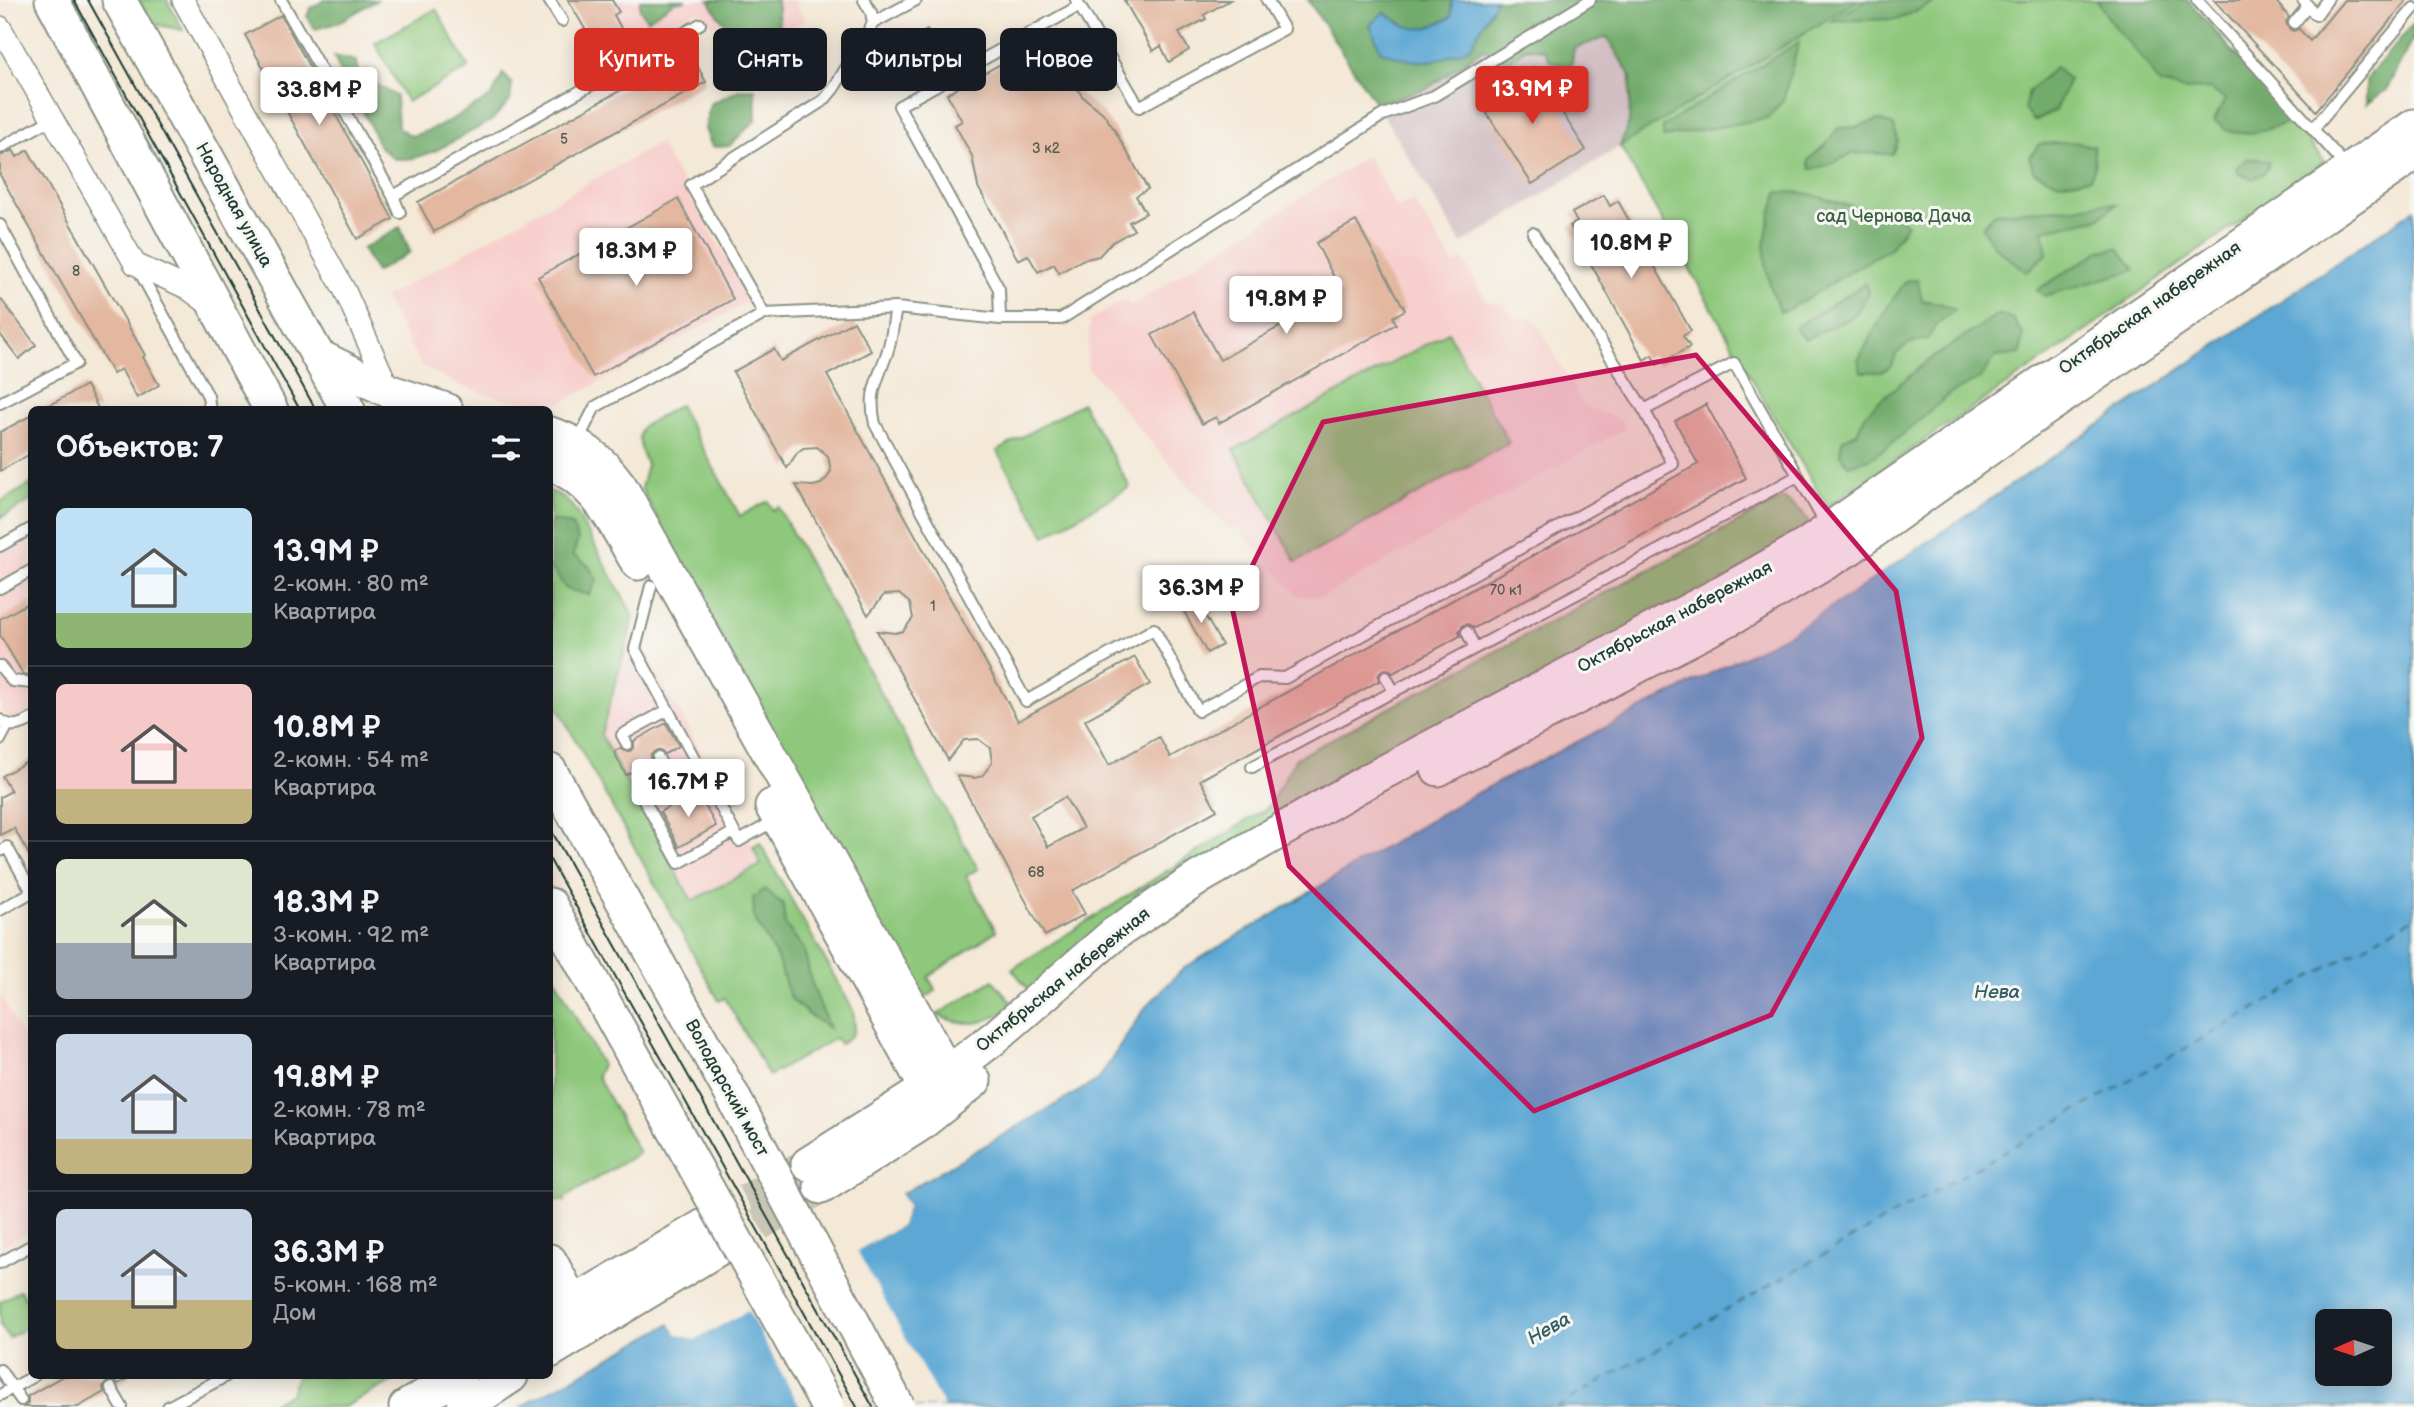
<!DOCTYPE html>
<html lang="ru">
<meta charset="utf-8">
<style>
body{margin:0;font-family:"Balsamiq Sans",sans-serif;background:#20242c;color:#f1f3f6;height:100vh;display:flex;flex-direction:column;font-size:26px;white-space:nowrap}
*{box-sizing:border-box;margin:0}
p{font-size:23px;color:#9ea1a6}
.icon{flex:none;width:38px;height:38px;fill:none;stroke:currentColor;stroke-width:2;stroke-linecap:round;stroke-linejoin:round}
.map{position:relative;flex:1;overflow:hidden}
.panel{position:absolute;left:28px;top:406px;width:525px;height:973px;display:flex;flex-direction:column;background:#171b24;border-radius:10px;box-shadow:0 4px 18px #0003}
.panel>*{flex:none}
.guide{position:absolute;left:574px;top:28px;width:665px;height:63px;display:flex;gap:14px}
.needle{width:46px;rotate:267deg}
.tools{position:absolute;left:2315px;top:1309px;display:grid;gap:14px}
.tools a{display:grid;place-items:center;width:77px;height:77px;border-radius:10px;background:#171b24;box-shadow:0 4px 18px #0003;font-size:35px}
.price{position:absolute;translate:-50% -60px;padding:0 16px;border-radius:7px;background:#fff;color:#222;font-size:23px;line-height:46px;filter:drop-shadow(0 2px 4px #0008)}
.price::after{content:'';position:absolute;left:50%;top:42px;width:21px;height:16px;margin-left:-10px;background:inherit;clip-path:polygon(0 0,100% 0,50% 100%)}
.price.current{background:#d93025;color:#fff}
ul{padding:0;list-style:none}
li{display:flex;align-items:center;gap:21px;height:175px;padding:0 28px}
li+li{border-top:2px solid #363941}
li span{display:grid;place-items:center;flex:none;width:196px;height:140px;border-radius:10px;color:#555}
li>.icon{margin-inline-start:auto}
span .icon{width:84px;height:84px;fill:#fffc;stroke-width:1}
li b{font-size:30px}
h2{display:flex;justify-content:space-between;align-items:center;height:84px;padding:0 28px;font-size:30px}
.tag{padding:0 24px;border-radius:10px;background:#171b24;box-shadow:0 4px 18px #0003;font-size:24px;line-height:63px}
.tag.current{background:#d93025;color:#fff}
.map>svg:first-child{display:block}
.built{fill:#f7d0cd}
.industrial{fill:#d2bec3}
.green{fill:#8ec87c;stroke:#568258;stroke-width:2}
.forest{fill:#72ac6c;stroke:#487450;stroke-width:2}
.water{fill:#5ba7d4;stroke:#3d7284;stroke-width:2;fill-rule:evenodd}
.pier{fill:#f4e8d6}
.lines{fill:none;stroke-linecap:round;stroke-linejoin:round}
.ferry{stroke:#315d64;stroke-width:2;stroke-dasharray:9 7;stroke-linecap:butt}
.building{fill:#e3b7a0;fill-rule:evenodd}
.primary-tunnel{stroke:#c9c6b6;stroke-width:33;stroke-dasharray:33 17;stroke-linecap:butt}
.lane-casing{stroke:#8a9285;stroke-width:14}
.street-casing{stroke:#8a9285;stroke-width:24}
.primary-casing{stroke:#8a9285;stroke-width:37}
.lane{stroke:#fff;stroke-width:10}
.street{stroke:#fff;stroke-width:21}
.primary{stroke:#fff;stroke-width:33}
.tram{stroke:#1f3d34;stroke-width:2}
.primary-bridge-casing{stroke:#8a9285;stroke-width:37;stroke-linecap:butt}
.primary-bridge{stroke:#fff;stroke-width:33}
.marked{fill:#c2185b;fill-opacity:0.2;stroke:#c2185b;stroke-width:5;stroke-linejoin:round}
.labels{text-anchor:middle;dominant-baseline:central;stroke-width:6;stroke-linejoin:round;paint-order:stroke}
.number-label{font-size:14px;fill:#505c4f}
.street-label{font-size:18px;fill:#1f3d34;stroke:#f6f6f2}
.park-label{font-size:18px;fill:#3b6046;stroke:#f6f6f2}
.water-label{font-size:19px;font-style:italic;fill:#315d64;stroke:#f6f6f2}
</style>
<div class="map">
<svg width="2414" height="1407" viewBox="0 0 2414 1407">
<rect width="100%" height="100%" fill="#f6f6f2"/>
<filter id="ink" filterUnits="userSpaceOnUse"><feTurbulence type="fractalNoise" baseFrequency=".0143" numOctaves="2"/><feDisplacementMap in="SourceGraphic" scale="14" xChannelSelector="R" yChannelSelector="G"/><feConvolveMatrix kernelMatrix="1 2 1 2 8 2 1 2 1" color-interpolation-filters="sRGB"/></filter>
<filter id="wash" filterUnits="userSpaceOnUse"><feTurbulence type="fractalNoise" baseFrequency=".00686" numOctaves="4" result="noise"/><feDisplacementMap in="SourceGraphic" scale="28" xChannelSelector="R" yChannelSelector="G"/><feGaussianBlur stdDeviation="1.57" result="paint"/><feColorMatrix in="noise" values="0 0 0 0 0 0 0 0 0 0 0 0 0 0 0 0 0 1.4 0 .05"/><feComposite in="paint" operator="in"/></filter>
<g filter="url(#wash)">
<rect width="100%" height="100%" fill="#f4e8d6"/>
<path class="built" d="M 568,0 L 793,0 L 805,20 L 746,56 L 697,10 L 613,58 L 603,41 L 595,46 Z
M 659,143 L 751,300 L 561,403 L 508,400 L 460,386 L 421,365 L 384,298 Z
M 1367,156 L 1397,208 L 1413,201 L 1454,265 L 1463,259 L 1487,302 L 1503,304 L 1515,319 L 1534,318 L 1584,406 L 1620,420 L 1626,428 L 1322,597 L 1298,596 L 1238,528 L 1229,529 L 1193,491 L 1087,367 L 1090,320 L 1124,300 L 1131,306 Z
M 31,532 L 31,712 L 18,719 L 10,719 L 0,711 L 0,550 Z
M 632,625 L 762,865 L 692,902 L 601,735 Z
M 0,994 L 32,1054 L 31,1230 L 0,1247 Z"/>
<path class="industrial" d="M 1308,0 L 1858,0 L 1462,244 L 1383,115 Z"/>
<path class="green" d="M 138,0 L 167,0 L 183,30 L 150,23 Z
M 1858,0 L 2188,0 L 2293,121 L 2324,162 L 2061,348 L 1827,506 L 1765,402 L 1620,146 Z
M 436,9 L 469,68 L 407,102 L 375,43 Z
M 1448,332 L 1509,443 L 1296,562 L 1234,450 Z
M 1082,403 L 1130,487 L 1045,536 L 997,451 Z
M 679,405 L 740,516 L 768,501 L 773,510 L 778,507 L 978,869 L 966,876 L 996,931 L 928,977 L 936,991 L 921,1000 L 912,988 L 641,488 L 647,465 L 641,450 L 639,436 L 642,427 Z
M 31,484 L 31,501 L 0,518 L 0,502 Z
M 550,491 C 562,495 570,502 577,513 L 634,617 L 601,735 L 692,901 L 761,865 L 753,847 L 760,843 L 853,1010 C 856,1028 857,1035 840,1044 L 836,1038 L 769,1076 L 725,998 L 719,1001 L 550,694 Z
M 1783,498 L 1801,511 L 1813,528 L 1030,991 L 1012,969 L 1268,807 L 1296,758 Z
M 550,969 L 602,1065 L 597,1076 L 639,1153 L 564,1198 L 565,1201 L 550,1199 Z
M 993,980 L 1014,1006 C 986,1024 969,1029 937,1015 Z
M 20,1290 L 31,1308 L 31,1324 L 9,1338 L 0,1325 L 0,1302 Z
M 297,1376 L 402,1376 L 344,1407 L 265,1407 L 291,1393 Z"/>
<path class="forest" d="M 325,0 L 377,0 L 337,23 L 315,29 L 307,16 L 311,8 Z
M 640,0 L 686,0 L 674,2 L 647,20 L 640,9 Z
M 709,0 L 777,0 L 779,25 L 757,40 C 730,32 723,25 709,0 Z
M 1308,0 L 1452,0 L 1451,17 C 1420,34 1412,32 1384,12 L 1370,25 L 1470,48 L 1496,0 L 1858,0 L 1620,146 L 1629,122 L 1631,77 L 1607,37 L 1574,48 L 1571,68 L 1550,61 L 1544,50 L 1527,48 L 1508,61 L 1483,49 L 1428,88 L 1376,104 Z
M 1866,0 L 1940,0 L 1899,19 L 1832,21 Z
M 2097,0 L 2188,0 L 2293,121 L 2254,133 L 2228,131 L 2214,121 L 2225,99 L 2209,89 L 2185,90 L 2160,84 L 2142,58 L 2112,24 Z
M 2414,23 L 2414,36 L 2386,90 L 2366,104 L 2366,79 Z
M 1799,42 L 1783,100 L 1768,118 L 1663,137 L 1663,126 Z
M 334,56 L 356,61 L 360,82 L 373,82 L 396,96 L 398,128 L 412,136 L 438,127 L 492,96 L 503,73 L 512,84 L 510,101 L 491,121 L 435,151 L 412,159 L 394,159 L 380,147 L 363,111 L 346,87 Z
M 2055,67 L 2069,80 L 2055,111 L 2034,121 L 2024,109 L 2029,91 Z
M 741,89 L 755,89 L 756,120 L 729,146 L 712,147 L 705,129 L 710,104 Z
M 1879,120 L 1894,126 L 1898,141 L 1892,154 C 1883,154 1856,152 1852,154 C 1836,160 1829,167 1810,169 L 1808,160 L 1826,144 L 1838,128 L 1855,127 Z
M 2074,142 L 2093,146 L 2095,167 L 2090,178 L 2059,183 L 2035,172 L 2029,158 L 2039,144 Z
M 2246,159 L 2260,159 L 2270,162 L 2266,171 L 2253,179 L 2239,174 L 2237,168 Z
M 1778,192 L 1806,193 L 1854,207 L 1895,215 L 1907,224 L 1891,247 L 1791,308 L 1780,312 C 1760,265 1761,239 1778,192 Z
M 2101,203 L 2117,204 L 2097,219 L 2043,230 L 2047,254 L 2026,272 L 1994,246 L 1982,227 L 1994,213 L 2075,208 Z
M 400,227 L 410,252 L 376,272 L 362,249 Z
M 2119,248 L 2135,270 L 2044,296 L 2037,290 L 2100,251 Z
M 1917,279 L 1922,300 L 1942,304 L 1955,310 L 1939,322 L 1927,339 L 1908,344 L 1896,354 L 1892,366 L 1881,372 L 1861,372 L 1858,360 L 1886,309 L 1906,281 Z
M 1865,284 L 1869,293 L 1853,317 L 1805,339 L 1794,328 Z
M 1998,314 L 2013,319 L 2023,335 L 2020,354 L 1995,357 L 1980,379 L 1951,393 L 1890,445 L 1869,459 L 1848,465 L 1840,453 L 1842,440 L 1857,433 L 1865,415 L 1879,401 L 1925,363 Z
M 550,496 L 550,520 L 572,525 L 578,540 L 573,555 L 588,565 L 597,580 L 589,595 L 566,589 L 550,565 Z
M 764,889 L 783,904 L 785,924 L 804,949 L 811,981 L 829,1028 L 809,1015 L 790,998 L 777,958 L 754,918 L 753,898 Z"/>
<path class="water" d="M 1452,0 L 1496,0 L 1470,48 C 1432,63 1421,67 1381,51 L 1370,25 L 1384,12 C 1412,32 1420,34 1451,17 Z
M 2414,210 L 2414,1407 L 521,1407 L 670,1324 L 676,1334 L 695,1340 L 901,1226 L 908,1206 L 901,1194 L 1098,1080 L 1144,1009 L 1184,968 L 1467,798 L 1792,632 L 1850,595 ZM 2328,1321 L 2380,1321 L 2380,1374 L 2328,1374 Z"/>
<path class="pier" d="M 901,1194 L 908,1206 L 901,1226 L 857,1251 L 944,1407 L 800,1407 L 748,1311 L 695,1340 L 676,1334 L 670,1324 L 673,1323 L 678,1331 L 695,1336 L 898,1224 L 904,1206 L 898,1195 Z"/>
<g class="lines">
<path class="ferry" d="M 1556,1407 L 2414,918"/>
</g>
<g id="blocks">
<path class="building" d="M 568,0 L 612,0 L 619,12 L 614,15 L 622,30 L 595,46 Z
M 1124,0 L 1230,0 L 1204,15 L 1206,19 L 1179,33 L 1189,50 L 1169,62 L 1161,46 L 1153,51 Z
M 2214,0 L 2275,0 L 2289,17 L 2286,22 L 2289,29 L 2293,31 L 2299,29 L 2310,41 L 2344,0 L 2407,0 L 2316,111 Z
M 281,15 L 393,219 L 357,239 L 245,35 Z
M 927,30 L 947,65 L 910,86 L 890,51 Z
M 1042,41 L 1066,82 L 1072,79 L 1082,96 L 1103,113 L 1114,129 L 1148,189 L 1136,196 L 1146,213 L 1129,222 L 1134,230 L 1111,243 L 1099,256 L 1082,260 L 1059,273 L 1054,264 L 1038,272 L 1028,255 L 1018,260 L 978,187 L 972,156 L 955,125 L 962,121 L 947,94 Z
M 690,52 L 706,82 L 434,232 L 418,202 Z
M 1533,67 L 1586,150 L 1532,184 L 1479,101 Z
M 13,150 L 17,157 L 28,150 L 145,355 L 143,357 L 159,385 L 137,398 L 121,369 L 113,374 L 0,175 L 0,156 Z
M 1604,195 L 1610,206 L 1618,201 L 1691,331 L 1683,336 L 1690,347 L 1657,365 L 1652,355 L 1644,360 L 1570,226 L 1577,222 L 1572,213 Z
M 678,199 L 733,299 L 593,377 L 538,277 Z
M 1356,221 L 1405,310 L 1393,317 L 1396,324 L 1219,423 L 1216,417 L 1202,424 L 1152,335 L 1193,312 L 1220,360 L 1342,292 L 1316,243 Z
M 0,298 L 36,345 L 19,359 L 0,334 Z
M 854,321 L 871,351 L 827,375 L 1018,721 L 1135,657 L 1150,684 L 1085,720 L 1109,765 L 1159,737 L 1170,757 L 1698,464 L 1675,421 L 1706,404 L 1746,478 L 1474,628 L 1468,624 L 1463,625 L 1459,631 L 1460,636 L 1393,673 L 1387,669 L 1382,670 L 1378,676 L 1379,681 L 1200,780 L 1217,810 L 1072,891 L 1085,914 L 1045,936 L 957,776 L 975,778 L 982,776 L 992,763 L 990,748 L 978,739 L 964,740 L 948,760 L 877,631 L 895,633 L 903,631 L 913,618 L 910,603 L 899,594 L 884,595 L 868,615 L 796,485 L 813,486 L 821,484 L 827,478 L 831,471 L 828,456 L 817,447 L 803,448 L 797,453 L 787,468 L 733,372 L 774,349 L 781,361 ZM 1065,797 L 1083,828 L 1048,847 L 1031,816 Z
M 86,385 L 99,410 L 41,410 Z
M 32,415 L 32,453 L 0,471 L 0,432 Z
M 1194,596 L 1222,645 L 1207,653 L 1180,604 Z
M 32,601 L 32,675 L 23,674 L 0,635 L 0,619 Z
M 666,723 L 679,746 L 665,754 L 661,751 L 655,751 L 651,755 L 651,761 L 647,764 L 641,760 L 636,761 L 632,767 L 633,771 L 626,775 L 614,752 L 620,748 L 624,751 L 630,751 L 634,747 L 634,741 Z
M 32,759 L 32,860 L 14,828 L 0,835 L 0,797 L 11,791 L 2,776 Z
M 697,791 L 716,826 L 679,847 L 660,812 Z
M 63,1376 L 132,1376 L 118,1384 L 112,1380 L 107,1382 L 103,1387 L 104,1392 L 78,1407 L 24,1407 L 28,1403 L 28,1396 Z"/>
</g>
</g>
<g filter="url(#ink)">
<use href="#blocks" fill-opacity="0" stroke="#8a9285" stroke-width="2"/>
<g class="lines">
<path class="primary-tunnel" d="M 704,1226 L 808,1164
M 716,1250 L 821,1187"/>
<defs>
<path id="lane" d="M 281,0 L 393,196 L 400,213
M 549,0 L 562,21
M 1076,0 L 1139,107 L 1284,29 L 1267,0
M 2197,0 L 2348,168
M 2303,0 L 2316,15 L 2327,0
M 873,23 L 916,0
M 2294,23 L 2308,6
M 2313,129 L 2414,8
M 0,148 L 52,119
M 393,196 L 700,24
M 0,225 L 76,363 L 0,403
M 1533,233 L 1644,410
M 138,269 L 208,396 L 210,410
M 896,308 C 893,323 892,339 887,353 C 877,382 868,393 875,424 L 1026,701 L 1154,629 L 1198,711 L 1259,677 L 1285,678 L 1673,464 L 1644,410 L 1734,363 L 1821,516 L 1829,527
M 764,314 L 691,185 L 824,100 L 834,88 L 873,23 L 871,12 L 864,0
M 1000,319 L 999,289 L 899,106 L 1079,6
M 577,442 L 595,407 L 764,314 L 896,308 L 1000,319 L 1061,319 L 1383,115 L 1434,96 L 1590,0
M 0,546 L 32,528
M 651,586 L 635,649 L 739,841 L 776,820
M 0,588 L 32,570
M 1467,632 L 1475,648
M 0,666 L 12,681 L 32,683
M 1386,677 L 1394,692
M 0,720 C 12,728 19,726 32,719
M 0,740 L 8,725
M 627,744 L 622,735 L 668,710
M 658,758 L 672,782
M 699,767 L 643,798 L 679,863 L 734,832
M 1252,767 L 1798,476
M 640,768 L 653,792
M 0,851 L 7,847 L 32,892
M 0,910 L 32,892
M 0,1263 L 32,1245
M 0,1370 L 21,1400
M 111,1388 L 122,1407
M 0,1395 L 34,1376
M 168,1407 L 226,1376"/>
<path id="street" d="M 183,0 L 345,291 L 391,394
M 0,27 L 135,264 L 187,288 L 210,305"/>
<path id="primary" d="M 52,0 L 271,410
M 119,0 L 348,410
M 320,357 L 391,392 L 446,410
M 550,434 C 582,444 600,459 620,486 L 916,1016 L 947,1074 L 953,1096
M 550,463 C 597,481 613,522 638,563
M 1438,769 L 1746,610 L 1850,548 L 2020,426 L 2414,154
M 550,771 L 732,1095
M 772,806 L 927,1089
M 550,905 L 673,1127
M 808,1164 L 927,1089 L 994,1038 L 1114,934 L 1200,877 L 1369,780 L 1729,589 L 1805,546 L 2414,126
M 821,1187 L 919,1125 L 974,1081
M 550,1261 L 573,1304 L 574,1326
M 550,1317 L 704,1226
M 550,1351 L 716,1250
M 406,1407 L 459,1376
M 464,1407 L 511,1376"/>
</defs>
<use href="#lane" class="lane-casing"/>
<use href="#street" class="street-casing"/>
<use href="#primary" class="primary-casing"/>
<use href="#lane" class="lane"/>
<use href="#street" class="street"/>
<use href="#primary" class="primary"/>
<path class="tram" d="M 74,0 L 300,410
M 88,0 L 316,410
M 550,828 L 873,1407
M 550,860 L 857,1407"/>
<defs>
<path id="primary-bridge" d="M 732,1095 L 898,1407
M 673,1127 L 828,1407"/>
</defs>
<use href="#primary-bridge" class="primary-bridge-casing"/>
<use href="#primary-bridge" class="primary-bridge"/>
</g>
</g>
<path class="marked" d="M 1696,355 L 1896,591 L 1922,738 L 1771,1015 L 1534,1111 L 1289,866 L 1232,607 L 1323,422 Z"/>
<g class="labels">
<g class="number-label">
<text x="564" y="139">5</text>
<text x="1046" y="148">3 к2</text>
<text x="76" y="271">8</text>
<text x="1506" y="590">70 к1</text>
<text x="933" y="606">1</text>
<text x="1036" y="872">68</text>
</g>
<g class="street-label">
<text transform="translate(234 205) rotate(61)">Народная улица</text>
<text transform="translate(2150 308) rotate(-35)">Октябрьская набережная</text>
<text transform="translate(1675 617) rotate(-28)">Октябрьская набережная</text>
<text transform="translate(1063 980) rotate(-39)">Октябрьская набережная</text>
<text transform="translate(727 1088) rotate(61)">Володарский мост</text>
</g>
<g class="park-label">
<text x="1894" y="216">сад Чернова Дача</text>
</g>
<g class="water-label">
<text x="1997" y="992">Нева</text>
<text transform="translate(1549 1329) rotate(-30)">Нева</text>
</g>
</g>
</svg>
<div class="tools">
<a><svg class="needle" viewBox="-14 -14 28 28"><path d="M0-13l5 13h-10z" fill="#e53935"/><path d="M0 13l5-13h-10z" fill="#9ea1a6"/></svg></a>
</div>
<b class="price current" style="left:1532px;top:126px">13.9M ₽</b>
<b class="price" style="left:319px;top:127px">33.8M ₽</b>
<b class="price" style="left:1631px;top:280px">10.8M ₽</b>
<b class="price" style="left:636px;top:288px">18.3M ₽</b>
<b class="price" style="left:1286px;top:336px">19.8M ₽</b>
<b class="price" style="left:1201px;top:625px">36.3M ₽</b>
<b class="price" style="left:688px;top:819px">16.7M ₽</b>
<div class="guide">
<a class="tag current">Купить</a>
<a class="tag">Снять</a>
<a class="tag">Фильтры</a>
<a class="tag">Новое</a>
</div>
<section class="panel">
<h2>Объектов: 7<svg class="icon" aria-label="filters" viewBox="0 0 24 24"><path d="M4 7h16M4 17h16"/><circle cx="9" cy="7" r="2"/><circle cx="15" cy="17" r="2"/></svg></h2>
<ul>
<li><span style="background:linear-gradient(#bfe0f5 75%,#8fb573 0)"><svg class="icon" aria-label="home" viewBox="0 0 24 24"><path d="M3 11l9-7 9 7M6 9v11h12V9"/></svg></span><div><b>13.9M ₽</b><p>2-комн. · 80 m²</p><p>Квартира</p></div></li>
<li><span style="background:linear-gradient(#f6c9c9 75%,#c2b280 0)"><svg class="icon" aria-label="home" viewBox="0 0 24 24"><path d="M3 11l9-7 9 7M6 9v11h12V9"/></svg></span><div><b>10.8M ₽</b><p>2-комн. · 54 m²</p><p>Квартира</p></div></li>
<li><span style="background:linear-gradient(#dfe7d0 60%,#9aa5b1 0)"><svg class="icon" aria-label="home" viewBox="0 0 24 24"><path d="M3 11l9-7 9 7M6 9v11h12V9"/></svg></span><div><b>18.3M ₽</b><p>3-комн. · 92 m²</p><p>Квартира</p></div></li>
<li><span style="background:linear-gradient(#c9d6e8 75%,#c2b280 0)"><svg class="icon" aria-label="home" viewBox="0 0 24 24"><path d="M3 11l9-7 9 7M6 9v11h12V9"/></svg></span><div><b>19.8M ₽</b><p>2-комн. · 78 m²</p><p>Квартира</p></div></li>
<li><span style="background:linear-gradient(#c9d6e8 65%,#c2b280 0)"><svg class="icon" aria-label="home" viewBox="0 0 24 24"><path d="M3 11l9-7 9 7M6 9v11h12V9"/></svg></span><div><b>36.3M ₽</b><p>5-комн. · 168 m²</p><p>Дом</p></div></li>
</ul>
</section>
</div>
